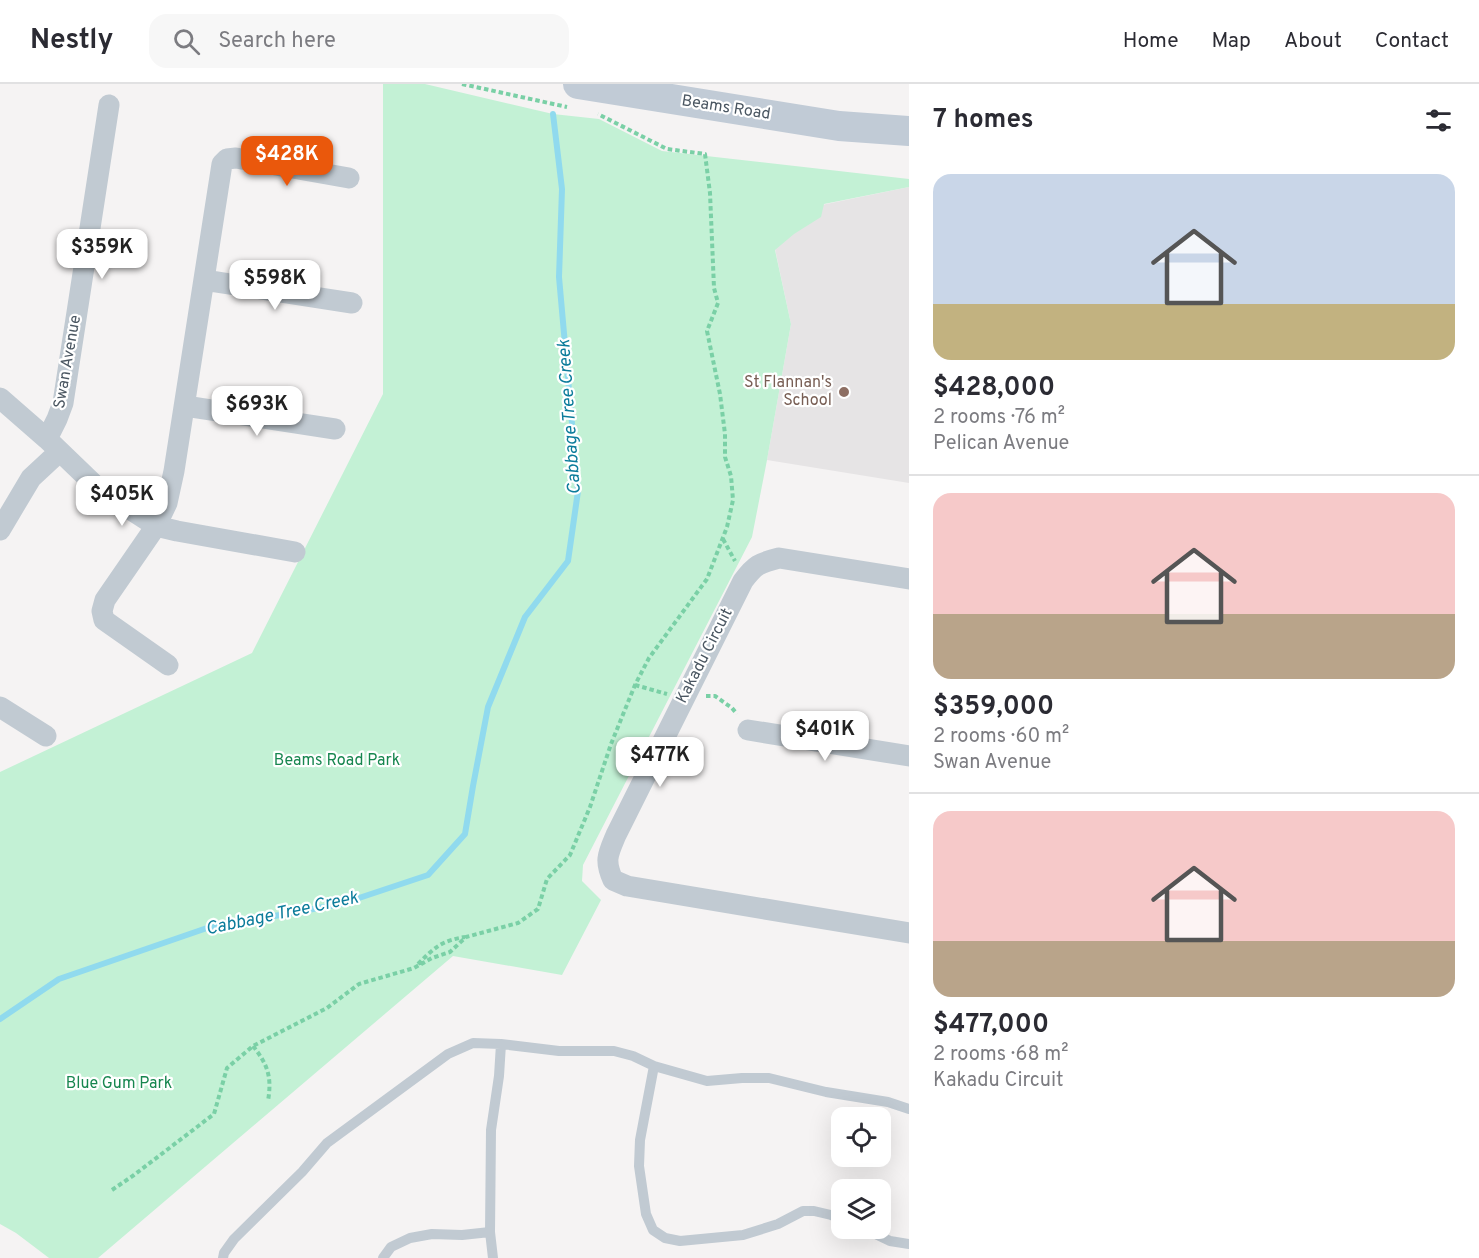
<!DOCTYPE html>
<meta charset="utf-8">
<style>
body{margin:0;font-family:Overpass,sans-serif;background:#f7f7f7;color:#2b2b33;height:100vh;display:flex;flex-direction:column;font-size:22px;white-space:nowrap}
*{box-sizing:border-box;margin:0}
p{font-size:20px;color:#7c7c81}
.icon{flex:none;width:33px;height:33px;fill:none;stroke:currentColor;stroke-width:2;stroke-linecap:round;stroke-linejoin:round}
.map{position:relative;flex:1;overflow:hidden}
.sheet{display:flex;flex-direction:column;background:#fff;width:570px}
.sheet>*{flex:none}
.fabs{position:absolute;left:831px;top:1023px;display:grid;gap:12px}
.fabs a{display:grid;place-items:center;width:60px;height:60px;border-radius:12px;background:#fff;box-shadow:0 6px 24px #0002;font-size:30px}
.price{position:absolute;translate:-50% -51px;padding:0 14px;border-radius:12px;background:#fff;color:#222;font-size:20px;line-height:39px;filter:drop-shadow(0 2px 3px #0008)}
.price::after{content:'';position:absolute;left:50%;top:36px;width:18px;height:14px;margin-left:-9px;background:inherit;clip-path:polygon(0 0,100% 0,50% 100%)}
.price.current{background:#ea580c;color:#fff}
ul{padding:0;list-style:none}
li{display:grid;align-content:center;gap:12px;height:318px;padding:0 24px}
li+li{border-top:2px solid #e1e1e2}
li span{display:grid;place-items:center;height:186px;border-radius:18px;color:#555}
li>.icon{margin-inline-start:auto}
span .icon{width:108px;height:108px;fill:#fffc;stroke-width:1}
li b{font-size:26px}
h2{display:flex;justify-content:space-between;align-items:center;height:72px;padding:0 24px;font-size:26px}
header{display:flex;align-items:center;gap:36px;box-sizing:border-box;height:84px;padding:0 30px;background:#fff;border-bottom:2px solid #e1e1e2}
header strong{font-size:28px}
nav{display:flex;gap:33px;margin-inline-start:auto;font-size:21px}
.search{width:420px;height:54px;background:#f7f7f7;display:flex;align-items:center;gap:15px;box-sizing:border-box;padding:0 21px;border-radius:18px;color:#7c7c81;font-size:22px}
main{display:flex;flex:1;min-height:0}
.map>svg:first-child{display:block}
.education{fill:#e6e4e5}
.green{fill:#c3f1d5}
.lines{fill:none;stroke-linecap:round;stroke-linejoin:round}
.stream{stroke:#90daee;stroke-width:6}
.path{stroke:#7ad0a6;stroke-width:4;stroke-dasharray:4.5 3;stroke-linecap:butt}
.service{stroke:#c1cad2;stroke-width:10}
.minor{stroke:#c1cad2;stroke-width:21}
.secondary{stroke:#c1cbd6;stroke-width:30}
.education-dot{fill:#8d6e63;stroke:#fff;stroke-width:2}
.labels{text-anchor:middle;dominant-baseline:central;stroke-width:4.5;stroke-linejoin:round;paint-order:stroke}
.street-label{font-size:16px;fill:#4a5661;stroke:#fff}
.education-label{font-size:16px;fill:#785e54;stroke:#fff;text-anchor:end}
.park-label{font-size:16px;fill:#17864f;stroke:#fff}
.water-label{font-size:18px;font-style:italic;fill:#0c7c9b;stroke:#fff}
</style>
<header>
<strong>Nestly</strong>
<div class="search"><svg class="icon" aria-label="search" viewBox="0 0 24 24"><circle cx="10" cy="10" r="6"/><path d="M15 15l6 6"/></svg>Search here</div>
<nav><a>Home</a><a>Map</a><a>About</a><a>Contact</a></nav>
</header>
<main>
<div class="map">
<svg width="909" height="1174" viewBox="0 0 909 1174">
<rect width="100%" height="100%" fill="#f5f3f3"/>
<path class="education" d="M 909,103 L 909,399 L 767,376 L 791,240 L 768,132 Z"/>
<path class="green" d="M 383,0 L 425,0 L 553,30 L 599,35 L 662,67 L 909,95 L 909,103 L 824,120 L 821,133 L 794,150 L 775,166 L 791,240 L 767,376 L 752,453 L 583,781 L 582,797 L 601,816 L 562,891 L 453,872 L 98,1174 L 49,1174 L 16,1149 L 0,1140 L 0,688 L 252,569 L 383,310 Z"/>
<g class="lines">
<path class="stream" d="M 0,935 L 59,895 L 207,844 L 341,820 L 428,791 L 465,750 L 473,702 L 488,623 L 525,533 L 568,477 L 578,407 L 559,193 L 562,105 L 553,30"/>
<path class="path" d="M 462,0 L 567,23
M 723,455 L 735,477
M 635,601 L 667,610
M 706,612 L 715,612 L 732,624 L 737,630
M 418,880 C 435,863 441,857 465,853
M 253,962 C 268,981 272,993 268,1017
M 112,1106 L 134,1091 L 214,1030 L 227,984 L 253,962 L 327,924 L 359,900 L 414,884 L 432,874 L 450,868 L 466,853 L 518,839 L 538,825 L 547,795 L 570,771 L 590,723 L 611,660 L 635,601 L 649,574 L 707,495 L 727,443 L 733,416 L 731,392 L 725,373 L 725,350 L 720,310 L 707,247 L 718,219 L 714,204 L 710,109 L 705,70 L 667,65 L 598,30"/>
<path class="service" d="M 654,982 L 640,1056 L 639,1082 L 646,1130 L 653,1146 L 665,1154 L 680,1157 L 743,1151 L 778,1140 L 803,1127 L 814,1127 L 831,1131 L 842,1135
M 863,1144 L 890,1157 L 909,1160
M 223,1174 L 224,1169 L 234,1155 L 302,1088 L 327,1059 L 448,970 L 473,959 L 501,960 L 559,967 L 614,967 L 633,972 L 654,982 L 707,997 L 742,994 L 769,994 L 826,1008 L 888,1018 L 909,1025
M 383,1174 L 391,1163 L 410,1154 L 432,1150 L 462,1151 L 490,1148
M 493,1174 L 490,1148 L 491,1046 L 499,992 L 501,960"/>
<path class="minor" d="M 204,196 L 352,219
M 0,314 L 47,355 L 100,406 L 156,442 L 177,447 L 295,468
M 185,322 L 335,345
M 47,355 L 57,335 L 63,319 L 109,21
M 0,446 L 31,394 L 59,368
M 909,495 L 779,474 C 759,479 755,481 743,497 L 616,751 C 608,770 604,776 613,796 L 627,802 L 909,849
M 168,581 L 104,536 L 102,527 L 105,516 L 156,442 L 167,419 L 174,387 L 222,80 L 227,75 L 236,74 L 349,94
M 0,623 L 46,652
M 748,646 L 909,672"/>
<path class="secondary" d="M 578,0 L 839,42 L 909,47"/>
</g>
<circle class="education-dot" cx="844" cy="308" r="6"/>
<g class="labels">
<g class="street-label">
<text transform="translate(726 24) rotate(9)">Beams Road</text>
<text transform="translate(68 278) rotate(-80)">Swan Avenue</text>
<text transform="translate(705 572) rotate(-63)">Kakadu Circuit</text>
</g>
<g class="education-label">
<text x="832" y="299">St Flannan's<tspan x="832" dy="18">School</tspan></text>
</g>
<g class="park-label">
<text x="337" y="677">Beams Road Park</text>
<text x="119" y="1000">Blue Gum Park</text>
</g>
<g class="water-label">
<text transform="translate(570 333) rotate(-94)">Cabbage Tree Creek</text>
<text transform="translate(282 830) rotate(-12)">Cabbage Tree Creek</text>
</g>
</g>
</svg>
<div class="fabs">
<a><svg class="icon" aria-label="locate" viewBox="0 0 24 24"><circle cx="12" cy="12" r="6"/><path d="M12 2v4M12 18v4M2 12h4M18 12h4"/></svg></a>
<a><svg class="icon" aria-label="layers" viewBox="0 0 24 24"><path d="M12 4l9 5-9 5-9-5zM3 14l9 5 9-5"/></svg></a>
</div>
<b class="price current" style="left:287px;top:103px">$428K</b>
<b class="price" style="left:102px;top:196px">$359K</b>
<b class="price" style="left:275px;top:227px">$598K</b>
<b class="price" style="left:257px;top:353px">$693K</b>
<b class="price" style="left:122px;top:443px">$405K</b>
<b class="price" style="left:825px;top:678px">$401K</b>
<b class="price" style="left:660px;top:704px">$477K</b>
</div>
<section class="sheet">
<h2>7 homes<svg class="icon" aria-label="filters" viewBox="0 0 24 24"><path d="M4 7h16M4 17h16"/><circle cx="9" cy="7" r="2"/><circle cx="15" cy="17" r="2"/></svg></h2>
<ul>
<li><span style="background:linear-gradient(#c9d6e8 70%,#c2b280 0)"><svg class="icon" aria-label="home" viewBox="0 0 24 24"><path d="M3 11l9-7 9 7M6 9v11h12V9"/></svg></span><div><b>$428,000</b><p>2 rooms · 76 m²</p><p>Pelican Avenue</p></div></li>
<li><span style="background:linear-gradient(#f6c9c9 65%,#b9a48a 0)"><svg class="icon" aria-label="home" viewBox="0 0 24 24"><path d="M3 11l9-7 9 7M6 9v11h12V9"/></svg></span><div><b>$359,000</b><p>2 rooms · 60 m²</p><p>Swan Avenue</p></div></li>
<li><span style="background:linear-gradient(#f6c9c9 70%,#b9a48a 0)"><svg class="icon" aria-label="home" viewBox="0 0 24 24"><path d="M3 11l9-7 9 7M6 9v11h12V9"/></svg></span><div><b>$477,000</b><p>2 rooms · 68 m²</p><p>Kakadu Circuit</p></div></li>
</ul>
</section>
</main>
